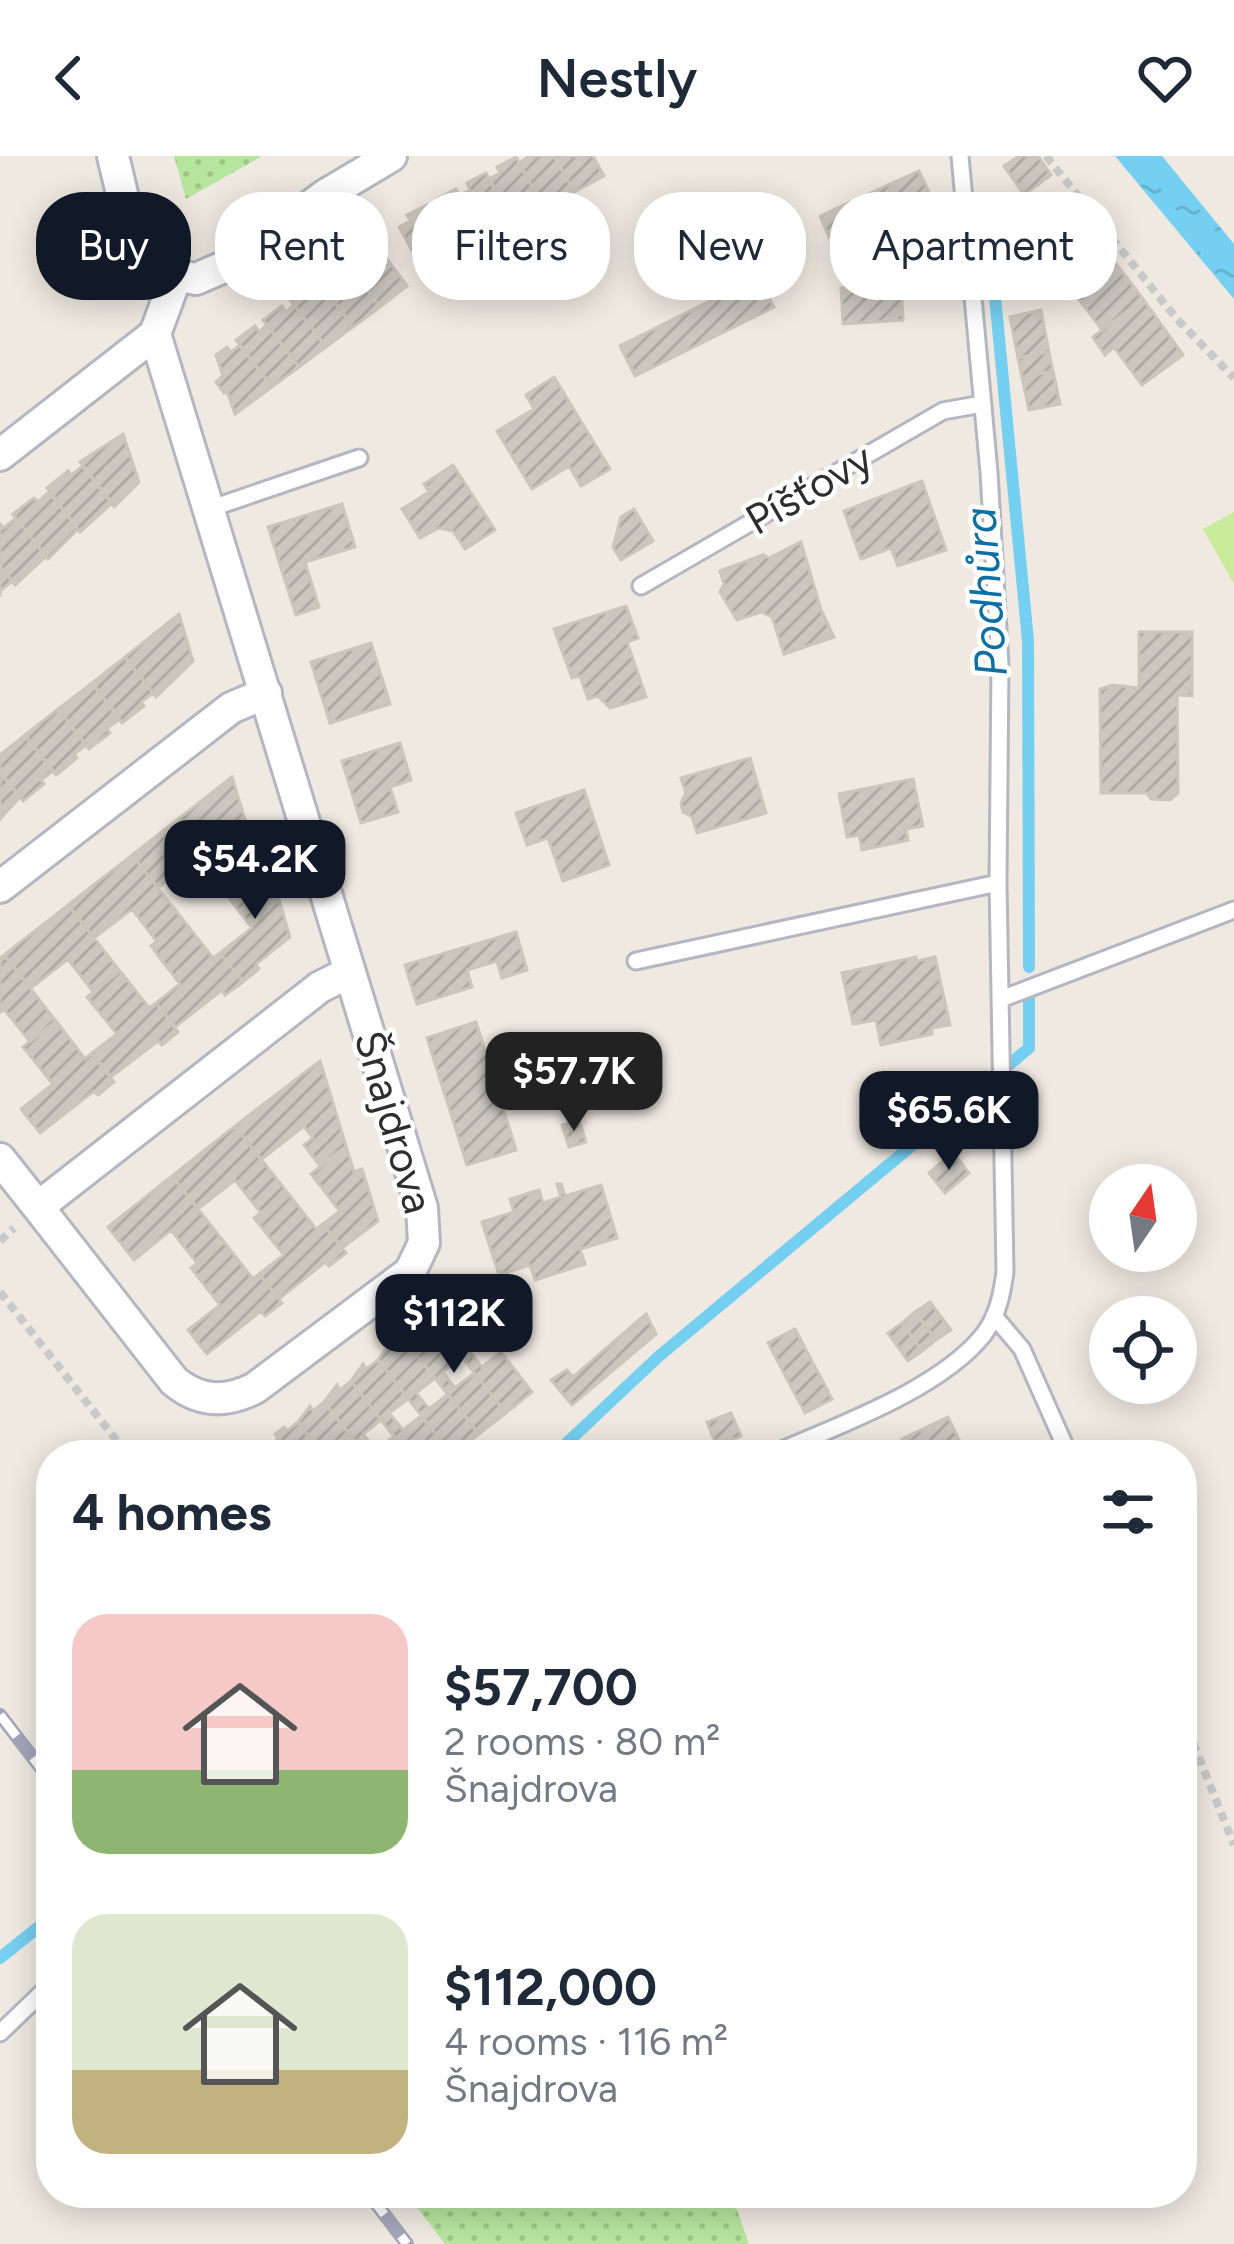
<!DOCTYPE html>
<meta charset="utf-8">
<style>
body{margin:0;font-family:Figtree,sans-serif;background:#f6f6f7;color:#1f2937;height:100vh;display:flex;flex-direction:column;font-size:45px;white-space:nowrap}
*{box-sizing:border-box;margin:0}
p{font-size:39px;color:#747a83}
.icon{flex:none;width:66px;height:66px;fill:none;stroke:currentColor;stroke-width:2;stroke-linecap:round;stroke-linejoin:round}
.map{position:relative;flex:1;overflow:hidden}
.side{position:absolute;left:36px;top:1284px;width:1161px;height:768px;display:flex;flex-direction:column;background:#fff;border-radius:48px;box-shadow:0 6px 30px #0003}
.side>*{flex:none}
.top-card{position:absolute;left:36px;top:36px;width:1164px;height:108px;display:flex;gap:24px}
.needle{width:78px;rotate:13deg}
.buttons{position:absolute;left:1089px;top:1008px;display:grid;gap:24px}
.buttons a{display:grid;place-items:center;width:108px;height:108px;border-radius:50%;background:#fff;box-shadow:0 6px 30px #0003;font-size:60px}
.price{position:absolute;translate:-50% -102px;padding:0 27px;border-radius:24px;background:#111827;color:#fff;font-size:39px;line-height:78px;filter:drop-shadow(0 3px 6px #0008)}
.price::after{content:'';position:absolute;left:50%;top:72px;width:36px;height:27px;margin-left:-18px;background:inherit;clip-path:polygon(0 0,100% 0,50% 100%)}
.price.selected{background:#222;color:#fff}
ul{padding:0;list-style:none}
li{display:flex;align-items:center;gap:36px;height:300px;padding:0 36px}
li span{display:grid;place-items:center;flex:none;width:336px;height:240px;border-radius:36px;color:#555}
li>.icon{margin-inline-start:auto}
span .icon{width:144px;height:144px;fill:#fffc;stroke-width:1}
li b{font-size:51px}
h2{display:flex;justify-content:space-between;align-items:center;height:144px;padding:0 36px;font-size:51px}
.pill{padding:0 42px;border-radius:48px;background:#fff;box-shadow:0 6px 30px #0003;font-size:42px;line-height:108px}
.pill.selected{background:#111827;color:#fff}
header{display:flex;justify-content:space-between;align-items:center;height:156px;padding:0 36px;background:#fff;font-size:54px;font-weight:600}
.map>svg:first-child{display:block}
.grass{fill:url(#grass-dots)}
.pitch{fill:#c9ec9a}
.water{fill:url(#water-ripples)}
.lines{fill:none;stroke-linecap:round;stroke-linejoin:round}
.stream{stroke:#75cff0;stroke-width:12}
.building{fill:url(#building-hatch);stroke:#cbc5ba;stroke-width:3}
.lane-casing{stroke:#b4b7c1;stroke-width:21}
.street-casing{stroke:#b4b7c1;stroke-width:36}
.path{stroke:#c9c9c9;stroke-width:8;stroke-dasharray:9 6;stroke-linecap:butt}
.lane{stroke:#fff;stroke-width:15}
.street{stroke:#fff;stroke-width:30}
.rail-casing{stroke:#a3a6b8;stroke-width:14}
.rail{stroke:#fff;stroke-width:9;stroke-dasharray:27;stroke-linecap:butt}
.labels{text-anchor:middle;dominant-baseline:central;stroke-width:9;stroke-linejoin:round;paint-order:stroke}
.street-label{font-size:42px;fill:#2e2e2e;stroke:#fff}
.water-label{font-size:45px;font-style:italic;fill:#0d6fa3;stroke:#fff}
</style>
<header><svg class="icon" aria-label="back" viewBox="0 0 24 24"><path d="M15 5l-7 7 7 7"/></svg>Nestly<svg class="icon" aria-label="heart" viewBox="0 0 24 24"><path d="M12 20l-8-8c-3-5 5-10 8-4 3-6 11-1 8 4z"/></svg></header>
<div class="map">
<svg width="1234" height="2088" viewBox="0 0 1234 2088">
<defs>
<pattern id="grass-dots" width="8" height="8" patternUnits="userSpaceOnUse" patternTransform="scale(3)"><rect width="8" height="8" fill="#b6e59e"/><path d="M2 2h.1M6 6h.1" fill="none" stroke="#9dc588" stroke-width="1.8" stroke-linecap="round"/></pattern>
<pattern id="water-ripples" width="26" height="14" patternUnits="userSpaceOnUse" patternTransform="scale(3)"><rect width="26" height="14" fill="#75cff0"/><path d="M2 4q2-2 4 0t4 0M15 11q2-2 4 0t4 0" fill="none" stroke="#66b2ce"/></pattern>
<pattern id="building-hatch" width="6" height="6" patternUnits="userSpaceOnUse" patternTransform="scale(3)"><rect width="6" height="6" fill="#cbc7bf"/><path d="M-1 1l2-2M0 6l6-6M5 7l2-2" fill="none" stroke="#afaba4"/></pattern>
</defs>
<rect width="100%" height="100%" fill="#efe9e1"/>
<path class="grass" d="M 174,0 L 262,0 L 186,43 Z
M 406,2037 L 731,2037 L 749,2088 L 445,2088 Z"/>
<path class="pitch" d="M 1234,356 L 1234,428 L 1203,373 Z"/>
<path class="water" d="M 1115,0 L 1162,0 L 1234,88 L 1234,143 Z"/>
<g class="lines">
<path class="stream" d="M 987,57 L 1028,485 L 1029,811
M 554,1299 L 658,1201 L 1029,892 L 1029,841
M 0,1802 L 51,1761"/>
</g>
<path class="building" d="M 529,0 L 554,0 L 574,36 L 544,53 L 519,7 Z
M 554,0 L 593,0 L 604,20 L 574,36 Z
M 1019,0 L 1038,0 L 1051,19 L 1024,39 L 1004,10 Z
M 516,1 L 544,53 L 514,68 L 489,23 L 500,17 L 497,11 Z
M 919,15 L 929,36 L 829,81 L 820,60 Z
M 486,17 L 514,68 L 484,84 L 460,39 L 470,34 L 467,27 Z
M 456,33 L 484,84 L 455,100 L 430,54 L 440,49 L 437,43 Z
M 427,49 L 455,100 L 424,116 L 399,71 L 410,65 L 407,59 Z
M 376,88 L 407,130 L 380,151 L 345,103 L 363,90 L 367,95 Z
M 1098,92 L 1104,100 L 1108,97 L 1143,143 L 1102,174 L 1068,129 L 1080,119 L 1073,111 Z
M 349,108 L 380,151 L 353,171 L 318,124 L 336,110 L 340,115 Z
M 900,113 L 903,164 L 843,168 L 841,132 L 859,131 L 858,116 Z
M 758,121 L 774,151 L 635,220 L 620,190 Z
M 322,129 L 353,171 L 326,191 L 290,144 L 309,130 L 312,135 Z
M 1143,143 L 1183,199 L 1142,229 L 1114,191 L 1105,199 L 1093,181 Z
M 294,149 L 326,191 L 299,211 L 263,164 L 282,150 L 286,156 Z
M 1041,154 L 1049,196 L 1018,202 L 1010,161 Z
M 267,169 L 299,211 L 272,231 L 236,184 L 255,170 L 259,176 Z
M 240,189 L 272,231 L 235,258 L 227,235 L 224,237 L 216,226 L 223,220 L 216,199 L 227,191 L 231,196 Z
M 1049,196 L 1053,215 L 1022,221 L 1018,202 Z
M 1053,215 L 1060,248 L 1029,254 L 1022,221 Z
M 554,221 L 610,313 L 581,330 L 569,310 L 532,333 L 497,275 L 534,253 L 526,239 Z
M 123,278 L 139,326 L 114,351 L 80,306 Z
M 453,309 L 495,374 L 465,393 L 453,375 L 439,372 L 420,382 L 402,353 L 429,336 L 424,328 Z
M 83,310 L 112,347 L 80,376 L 47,332 L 68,315 L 71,319 Z
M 922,325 L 946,394 L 898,410 L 891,392 L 861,403 L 844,355 Z
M 49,336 L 78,373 L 48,403 L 13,358 L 34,342 L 38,346 Z
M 342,348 L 355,391 L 305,406 L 319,451 L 296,459 L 268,371 Z
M 634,353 L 653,385 L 621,404 L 613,391 L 621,361 Z
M 16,362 L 46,400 L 15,429 L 0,410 L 0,368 L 4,372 Z
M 801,386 L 821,454 L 834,481 L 784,498 L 772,461 L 761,456 L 737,464 L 720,436 L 724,428 L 720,415 L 763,399 L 769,402 Z
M 0,410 L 12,425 L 0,435 L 0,441 Z
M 626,450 L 638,482 L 627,486 L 646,541 L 610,552 L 598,540 L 588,543 L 580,520 L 572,522 L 554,473 Z
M 179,458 L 193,505 L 156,541 L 125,501 Z
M 1139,476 L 1192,476 L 1192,540 L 1177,539 L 1178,637 L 1170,644 L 1151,643 L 1147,637 L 1101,637 L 1100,533 L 1113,529 L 1139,532 Z
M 371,487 L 390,548 L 330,567 L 311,506 Z
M 125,501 L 153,537 L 141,546 L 144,550 L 122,567 L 92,527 Z
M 92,527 L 120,563 L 107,572 L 110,577 L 89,593 L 58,553 Z
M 58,553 L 86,589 L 74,598 L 77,602 L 56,619 L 25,579 Z
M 25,579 L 53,615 L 41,624 L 44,628 L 23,645 L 0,616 L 0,599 Z
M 400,587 L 411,624 L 390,631 L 398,656 L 361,667 L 342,605 Z
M 750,602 L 766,657 L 697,677 L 692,661 L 683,656 L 681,647 L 686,637 L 681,622 Z
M 0,616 L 20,641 L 0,663 Z
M 232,621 L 258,706 L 232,727 L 216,706 L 225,699 L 216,687 L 158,732 L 132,699 Z
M 913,623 L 923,670 L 906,673 L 908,684 L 862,694 L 859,679 L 847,681 L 839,638 Z
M 584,634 L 609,709 L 563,725 L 548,682 L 527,689 L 516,657 Z
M 132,699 L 184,765 L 157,786 L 132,753 L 94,782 L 68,749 Z
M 258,706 L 267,733 L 275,730 L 290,781 L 256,808 L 259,813 L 243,826 L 220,797 L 252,772 L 223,734 Z
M 68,749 L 120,815 L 93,836 L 68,803 L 31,832 L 4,799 Z
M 184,765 L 213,802 L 220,797 L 243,826 L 225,839 L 222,834 L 175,871 L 156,847 L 180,828 L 151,790 Z
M 516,776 L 527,814 L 502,822 L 497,805 L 467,814 L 472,831 L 417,848 L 405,809 Z
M 4,799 L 56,865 L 30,886 L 4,853 L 0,856 L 0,802 Z
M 916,801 L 917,805 L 935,801 L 950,869 L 932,872 L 932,878 L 881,889 L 876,864 L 853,868 L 842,817 Z
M 120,815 L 149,852 L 156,847 L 178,876 L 162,889 L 158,885 L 111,921 L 92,897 L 117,878 L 87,841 Z
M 56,865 L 85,903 L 92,897 L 114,926 L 98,939 L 94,935 L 40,977 L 21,953 L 53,928 L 23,891 Z
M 476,866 L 516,994 L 467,1009 L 427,882 Z
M 320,905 L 346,990 L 320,1010 L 304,989 L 313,982 L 304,970 L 261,1004 L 235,970 Z
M 579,964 L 586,986 L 569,991 L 562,969 Z
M 235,970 L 287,1036 L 261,1057 L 235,1024 L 198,1053 L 172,1020 Z
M 346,990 L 354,1016 L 362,1013 L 378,1065 L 342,1092 L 323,1068 L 340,1055 L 311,1018 Z
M 953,997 L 969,1017 L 945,1037 L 929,1017 Z
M 172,1020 L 224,1086 L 197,1107 L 171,1074 L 134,1104 L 108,1071 Z
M 557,1028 L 561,1028 L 565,1040 L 601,1029 L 617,1082 L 580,1093 L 585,1108 L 535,1124 L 530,1109 L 499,1119 L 482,1066 L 514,1056 L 510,1043 L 539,1034 L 543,1047 L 561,1041 Z
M 287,1036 L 316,1073 L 323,1068 L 346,1097 L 329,1110 L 325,1106 L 279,1143 L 259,1118 L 284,1099 L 254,1062 Z
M 224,1086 L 253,1123 L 259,1118 L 282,1147 L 265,1160 L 261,1155 L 207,1198 L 188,1174 L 220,1149 L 191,1112 Z
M 457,1141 L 488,1180 L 469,1195 L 482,1211 L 501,1196 L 532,1236 L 506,1257 L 431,1162 L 437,1157 L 433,1153 L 443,1146 L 446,1150 Z
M 930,1146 L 951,1174 L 936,1184 L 915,1156 Z
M 915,1156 L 936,1184 L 922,1195 L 902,1167 Z
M 646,1158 L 656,1178 L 572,1249 L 551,1224 L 567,1214 L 573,1221 Z
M 431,1162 L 461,1201 L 443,1216 L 455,1232 L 474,1217 L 506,1257 L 479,1278 L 404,1183 L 411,1178 L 407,1173 L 416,1167 L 419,1171 Z
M 902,1167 L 922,1195 L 908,1205 L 888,1177 Z
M 795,1173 L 832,1243 L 805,1257 L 768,1187 Z
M 404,1183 L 435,1222 L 416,1237 L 429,1253 L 448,1238 L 479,1278 L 452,1299 L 378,1204 L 390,1187 L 393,1192 Z
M 378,1204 L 408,1243 L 389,1257 L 403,1274 L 421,1260 L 452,1299 L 409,1299 L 381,1264 L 351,1225 L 363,1208 L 366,1213 Z
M 351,1225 L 381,1264 L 363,1278 L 376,1295 L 394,1280 L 409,1299 L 366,1299 L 324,1246 L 337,1229 L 340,1234 Z
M 324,1246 L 355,1285 L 336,1299 L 323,1299 L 298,1266 L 310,1250 L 313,1255 Z
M 731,1257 L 741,1280 L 717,1291 L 707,1266 Z
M 948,1261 L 966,1299 L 909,1299 L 902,1283 Z
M 298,1266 L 323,1299 L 280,1299 L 271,1288 L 278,1283 L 275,1278 L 284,1271 L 287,1275 Z"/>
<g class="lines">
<defs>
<path id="lane" d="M 209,353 L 359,302
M 641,430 L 943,255 L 982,248
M 636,805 L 998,727
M 1001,843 L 1234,754
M 994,1160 L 1022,1193 L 1069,1299
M 770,1299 C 834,1271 940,1234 984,1178 C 998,1159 1002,1138 1005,1116 L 998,727 L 1000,509 L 989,316 L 960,0
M 0,1877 L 51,1828"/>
<path id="street" d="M 113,0 L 128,63 L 143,100 L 163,117 L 196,123 L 233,107 L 324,40 L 391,0
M 0,299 L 155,178
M 0,731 L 231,552 L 266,537
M 0,1003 L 38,1051 L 320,831 L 350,816
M 38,1051 L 174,1225 C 199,1246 226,1247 255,1232 L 410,1116 L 424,1087 L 422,1052 L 155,178 L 176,121"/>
</defs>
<use href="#lane" class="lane-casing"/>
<use href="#street" class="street-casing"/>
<path class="path" d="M 1046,0 L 1176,162 L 1234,222
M 0,1085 L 14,1072
M 0,1136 L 128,1299
M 1182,1559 L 1234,1689"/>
<use href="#lane" class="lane"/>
<use href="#street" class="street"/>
<defs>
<path id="rail" d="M 0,1559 L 51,1625
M 368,2037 L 407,2088"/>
</defs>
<use href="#rail" class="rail-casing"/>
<use href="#rail" class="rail"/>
</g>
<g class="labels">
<g class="street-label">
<text transform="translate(809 333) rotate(-30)">Píšťovy</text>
<text transform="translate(394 966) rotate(74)">Šnajdrova</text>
</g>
<g class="water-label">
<text transform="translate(985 436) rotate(-94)">Podhůra</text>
</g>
</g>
</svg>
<div class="buttons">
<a><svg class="needle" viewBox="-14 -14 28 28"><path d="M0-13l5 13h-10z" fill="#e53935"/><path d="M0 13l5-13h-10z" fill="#747a83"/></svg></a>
<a><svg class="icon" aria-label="locate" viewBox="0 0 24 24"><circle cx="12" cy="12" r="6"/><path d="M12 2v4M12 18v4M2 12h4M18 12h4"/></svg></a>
</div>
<b class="price" style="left:255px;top:766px">$54.2K</b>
<b class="price selected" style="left:574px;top:978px">$57.7K</b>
<b class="price" style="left:949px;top:1017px">$65.6K</b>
<b class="price" style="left:454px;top:1220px">$112K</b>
<div class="top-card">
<a class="pill selected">Buy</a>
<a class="pill">Rent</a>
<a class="pill">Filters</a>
<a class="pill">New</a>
<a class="pill">Apartment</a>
</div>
<section class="side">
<h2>4 homes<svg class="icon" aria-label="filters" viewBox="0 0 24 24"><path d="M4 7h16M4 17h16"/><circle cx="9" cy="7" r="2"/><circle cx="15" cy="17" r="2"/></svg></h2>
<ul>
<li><span style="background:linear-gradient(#f6c9c9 65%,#8fb573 0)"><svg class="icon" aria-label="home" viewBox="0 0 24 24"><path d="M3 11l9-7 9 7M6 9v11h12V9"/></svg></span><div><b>$57,700</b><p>2 rooms · 80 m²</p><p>Šnajdrova</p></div></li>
<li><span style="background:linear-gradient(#dfe7d0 65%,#c2b280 0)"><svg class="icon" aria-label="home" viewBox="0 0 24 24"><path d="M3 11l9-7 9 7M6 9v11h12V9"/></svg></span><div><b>$112,000</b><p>4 rooms · 116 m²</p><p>Šnajdrova</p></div></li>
</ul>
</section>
</div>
